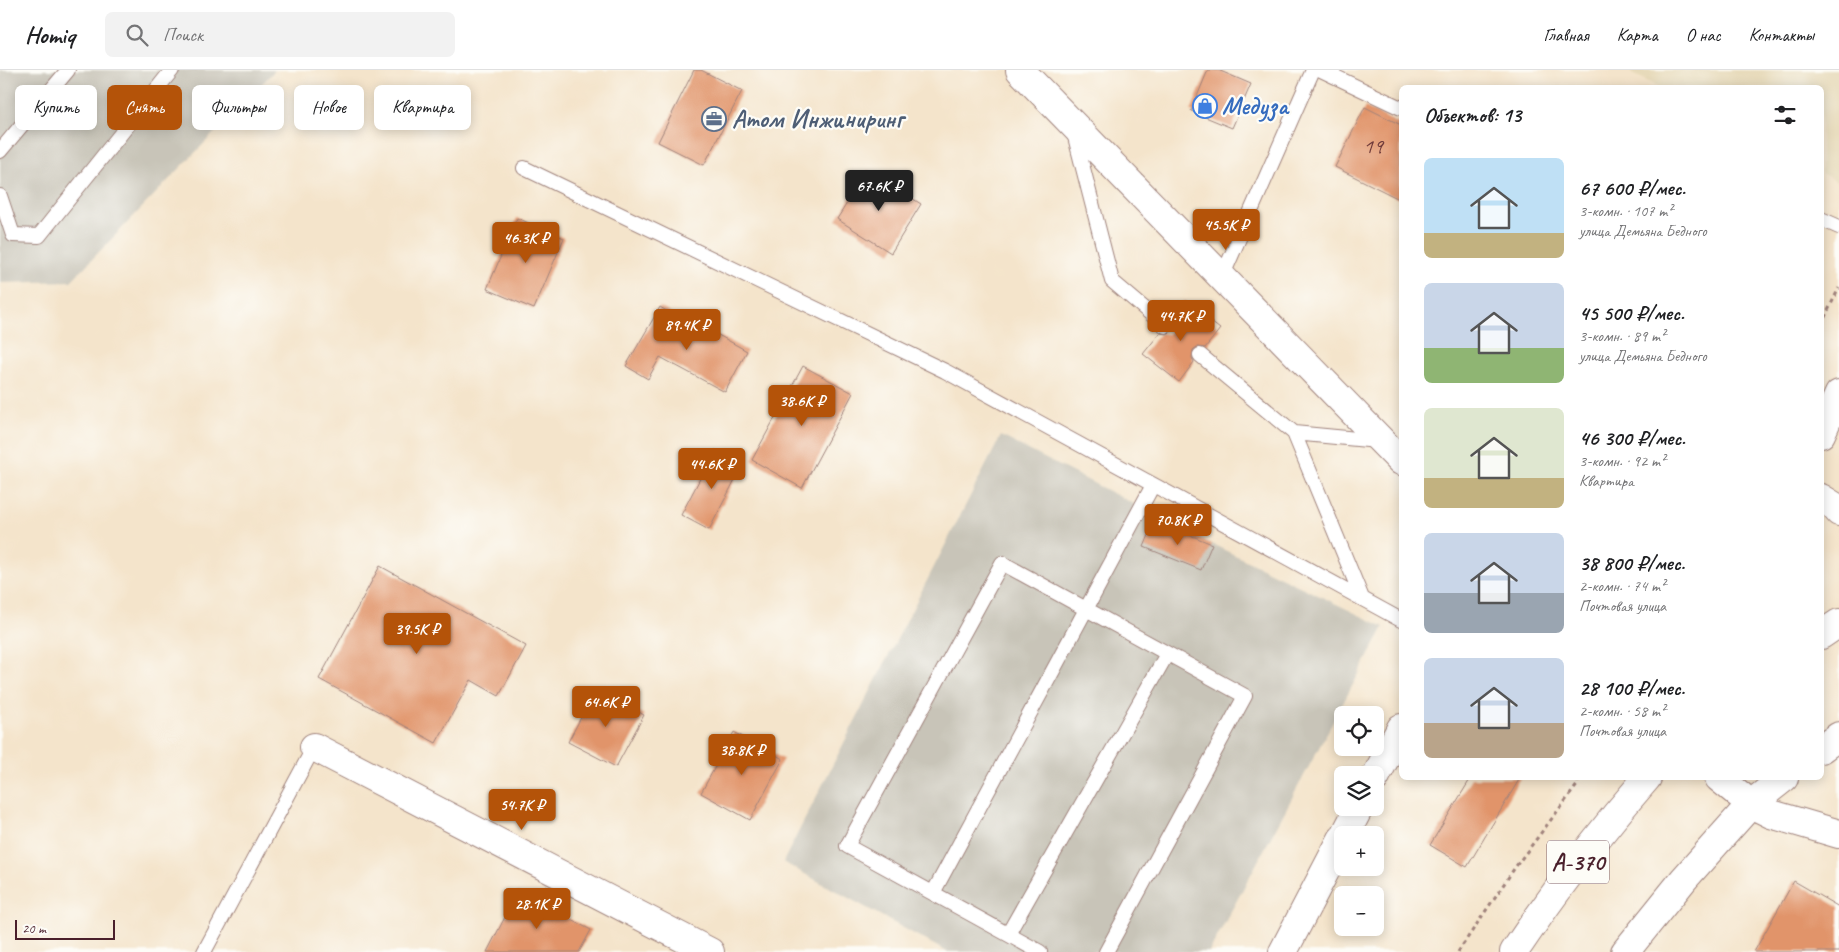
<!DOCTYPE html>
<html lang="ru">
<meta charset="utf-8">
<style>
body{margin:0;font-family:Caveat,sans-serif;background:#f2f2f2;color:#202124;height:100vh;display:flex;flex-direction:column;font-size:19px;white-space:nowrap}
*{box-sizing:border-box;margin:0}
p{font-size:16px;color:#757577}
.icon{flex:none;width:28px;height:28px;fill:none;stroke:currentColor;stroke-width:2;stroke-linecap:round;stroke-linejoin:round}
.map{position:relative;flex:1;overflow:hidden}
.panel{position:absolute;left:1399px;top:15px;width:425px;height:695px;display:flex;flex-direction:column;background:#fff;border-radius:8px;box-shadow:0 2px 12px #0003}
.panel>*{flex:none}
.banner{position:absolute;left:15px;top:15px;width:475px;height:45px;display:flex;gap:10px}
.tools{position:absolute;left:1334px;top:636px;display:grid;gap:10px}
.tools a{display:grid;place-items:center;width:50px;height:50px;border-radius:8px;background:#fff;box-shadow:0 2px 12px #0003;font-size:25px}
.scale{position:absolute;left:15px;bottom:12px;width:100px;box-sizing:border-box;padding-left:5px;border:2px solid #4a1f2b;border-top:0;font-size:14px;line-height:18px;white-space:nowrap;color:#4a1f2b;-webkit-text-stroke:4px #fdfcf7;paint-order:stroke}
.price{position:absolute;translate:-50% -42px;padding:0 11px;border-radius:5px;background:#b45309;color:#fff;font-size:16px;line-height:32px;filter:drop-shadow(0 1px 2px #0008)}
.price::after{content:'';position:absolute;left:50%;top:30px;width:15px;height:11px;margin-left:-8px;background:inherit;clip-path:polygon(0 0,100% 0,50% 100%)}
.price.selected{background:#222;color:#fff}
ul{padding:0;list-style:none}
li{display:flex;align-items:center;gap:15px;height:125px;padding:0 25px}
li span{display:grid;place-items:center;flex:none;width:140px;height:100px;border-radius:8px;color:#555}
li>.icon{margin-inline-start:auto}
span .icon{width:60px;height:60px;fill:#fffc;stroke-width:1}
li b{font-size:21px}
h2{display:flex;justify-content:space-between;align-items:center;height:60px;padding:0 25px;font-size:21px}
.tag{padding:0 18px;border-radius:8px;background:#fff;box-shadow:0 2px 12px #0003;font-size:18px;line-height:45px}
.tag.selected{background:#b45309;color:#fff}
header{display:flex;align-items:center;gap:30px;box-sizing:border-box;height:70px;padding:0 25px;background:#fff;border-bottom:1px solid #e0e0e0}
header strong{font-size:24px}
nav{display:flex;gap:28px;margin-inline-start:auto;font-size:18px}
.search{width:350px;height:45px;background:#f2f2f2;display:flex;align-items:center;gap:12px;box-sizing:border-box;padding:0 18px;border-radius:8px;color:#757577;font-size:19px}
.map>svg:first-child{display:block}
.built{fill:#e7daba}
.industrial{fill:#c8c4b8}
.building{fill:#e1946b}
.lines{fill:none;stroke-linecap:round;stroke-linejoin:round}
.lane-casing{stroke:#9f827b;stroke-width:16}
.street-casing{stroke:#9f827b;stroke-width:30}
.secondary-casing{stroke:#9f827b;stroke-width:30}
.highway-casing{stroke:#9f827b;stroke-width:30}
.path{stroke:#9f827b;stroke-width:3;stroke-dasharray:4 4;stroke-linecap:butt}
.lane{stroke:#fff;stroke-width:14}
.street{stroke:#fff;stroke-width:28}
.secondary{stroke:#fff;stroke-width:28}
.highway{stroke:#fff;stroke-width:28}
.labels{text-anchor:middle;dominant-baseline:central;stroke-width:4.5;stroke-linejoin:round;paint-order:stroke}
.number-label{font-size:22px;fill:#703c3b}
.shield{fill:#fdfcf7;stroke:#806168;stroke-width:1}
.shield-label{font-size:24px;font-weight:bold;fill:#4a1f2b}
.shop-label{font-size:25px;font-weight:bold;fill:#366cbe;stroke:#fdfcf7;text-anchor:start}
.service-label{font-size:25px;font-weight:bold;fill:#4e5e75;stroke:#fdfcf7;text-anchor:start}
</style>
<header>
<strong>Homiq</strong>
<div class="search"><svg class="icon" aria-label="search" viewBox="0 0 24 24"><circle cx="10" cy="10" r="6"/><path d="M15 15l6 6"/></svg>Поиск</div>
<nav><a>Главная</a><a>Карта</a><a>О нас</a><a>Контакты</a></nav>
</header>
<div class="map">
<svg width="1839" height="882" viewBox="0 0 1839 882">
<rect width="100%" height="100%" fill="#fdfcf7"/>
<filter id="ink" filterUnits="userSpaceOnUse"><feTurbulence type="fractalNoise" baseFrequency=".02" numOctaves="2"/><feDisplacementMap in="SourceGraphic" scale="10" xChannelSelector="R" yChannelSelector="G"/><feConvolveMatrix kernelMatrix="1 2 1 2 8 2 1 2 1" color-interpolation-filters="sRGB"/></filter>
<filter id="wash" filterUnits="userSpaceOnUse"><feTurbulence type="fractalNoise" baseFrequency=".0096" numOctaves="4" result="noise"/><feDisplacementMap in="SourceGraphic" scale="20" xChannelSelector="R" yChannelSelector="G"/><feGaussianBlur stdDeviation="1.12" result="paint"/><feColorMatrix in="noise" values="0 0 0 0 0 0 0 0 0 0 0 0 0 0 0 0 0 1.4 0 .05"/><feComposite in="paint" operator="in"/></filter>
<g filter="url(#wash)">
<rect width="100%" height="100%" fill="#f4e4cb"/>
<path class="built" d="M 1633,0 L 1839,0 L 1839,113 L 1821,103 L 1821,18 L 1659,17 L 1631,3 Z"/>
<path class="industrial" d="M 0,0 L 275,0 L 71,211 L 0,213 Z
M 1001,366 L 1212,474 L 1384,557 L 1209,882 L 947,882 L 783,792 Z"/>
<g id="blocks">
<path class="building" d="M 694,0 L 701,0 L 742,21 L 704,95 L 658,72 Z
M 1208,0 L 1218,0 L 1251,14 L 1232,58 L 1191,41 Z
M 1365,37 L 1401,55 L 1401,130 L 1335,97 Z
M 868,100 L 921,134 L 891,183 L 837,149 Z
M 517,148 L 564,168 L 534,239 L 487,219 Z
M 1184,231 L 1220,259 L 1205,278 L 1197,277 L 1193,280 L 1192,288 L 1194,292 L 1179,312 L 1143,284 L 1160,263 L 1167,264 L 1172,261 L 1173,254 L 1170,249 Z
M 660,237 L 708,266 L 711,261 L 747,281 L 725,322 L 660,287 L 648,309 L 626,296 Z
M 803,296 L 853,323 L 802,418 L 752,390 Z
M 715,380 L 743,394 L 709,460 L 681,445 Z
M 1155,451 L 1212,474 L 1201,500 L 1144,477 Z
M 380,496 L 526,576 L 499,626 L 471,610 L 436,673 L 319,609 Z
M 596,619 L 644,645 L 616,697 L 568,672 Z
M 734,662 L 783,689 L 750,750 L 701,723 Z
M 1471,708 L 1520,708 L 1467,797 L 1430,775 Z
M 1794,811 L 1839,837 L 1839,882 L 1754,882 Z
M 518,822 L 591,860 L 579,882 L 487,882 Z"/>
</g>
</g>
<g filter="url(#ink)">
<use href="#blocks" fill-opacity="0" stroke="#9f827b" stroke-width="1"/>
<g class="lines">
<defs>
<path id="lane" d="M 1321,0 L 1401,38
M 1074,63 L 1112,211 L 1165,256
M 0,81 L 68,0
M 524,98 L 945,301 L 1401,550
M 0,126 L 13,165 L 39,166 L 172,0
M 1821,149 L 1839,157
M 1222,207 L 1313,0
M 1200,285 L 1294,363 L 1378,371
M 1294,363 L 1362,528
M 933,823 L 1153,415
M 1008,864 L 1167,584
M 204,882 L 314,677
M 1040,882 L 847,776 L 1002,493 L 1245,626 L 1106,882"/>
<path id="street" d="M 1821,364 L 1839,324
M 1821,428 L 1834,436 L 1839,442
M 314,677 L 710,882
M 1375,708 L 1401,658
M 1751,734 L 1771,744 L 1839,764
M 1345,765 L 1359,738
M 1283,882 L 1342,769"/>
<path id="secondary" d="M 1020,0 L 1401,391
M 1719,708 L 1751,734"/>
<path id="highway" d="M 1821,565 L 1839,553
M 1821,679 L 1839,666
M 1514,882 C 1555,821 1599,763 1647,708
M 1625,882 L 1684,809 L 1751,734 L 1784,708"/>
</defs>
<use href="#lane" class="lane-casing"/>
<use href="#street" class="street-casing"/>
<use href="#secondary" class="secondary-casing"/>
<use href="#highway" class="highway-casing"/>
<path class="path" d="M 1821,255 L 1839,218
M 1458,882 L 1516,796 L 1578,714 L 1578,708"/>
<use href="#lane" class="lane"/>
<use href="#street" class="street"/>
<use href="#secondary" class="secondary"/>
<use href="#highway" class="highway"/>
</g>
</g>
<defs>
<symbol id="shop-ring" viewBox="-11 -11 22 22"><circle r="9.5" fill="#fdfcf7" stroke="#3f7fe0" stroke-width="1.5"/><path d="M-5-2.5h2.3a2.7 3.5 0 0 1 5.4 0H5L5.5 6h-11ZM-1.5-2.5h3a1.5 2.3 0 0 0-3 0Z" fill="#3f7fe0"/></symbol>
<symbol id="office-ring" viewBox="-11 -11 22 22"><circle r="9.5" fill="#fdfcf7" stroke="#5c6f8a" stroke-width="1.5"/><path d="M-6-3h4V-5.5h4V-3h4V5H-6ZM-1-4.5V-3h2v-1.5ZM-6 0V1H6V0Z" fill="#5c6f8a"/></symbol>
</defs>
<g fill-rule="evenodd">
<use href="#shop-ring" x="1191" y="22" width="28" height="28"/>
<use href="#office-ring" x="700" y="35" width="28" height="28"/>
</g>
<g class="labels">
<g class="number-label">
<text x="1373" y="76">19</text>
</g>
<rect class="shield" x="1547" y="770.5" width="62" height="43" rx="4"/>
<g class="shield-label">
<text x="1578" y="792">А-370</text>
</g>
<g class="shop-label">
<text x="1222" y="36">Медуза</text>
</g>
<g class="service-label">
<text x="732" y="49">Атом Инжиниринг</text>
</g>
</g>
</svg>
<div class="tools">
<a><svg class="icon" aria-label="locate" viewBox="0 0 24 24"><circle cx="12" cy="12" r="6"/><path d="M12 2v4M12 18v4M2 12h4M18 12h4"/></svg></a>
<a><svg class="icon" aria-label="layers" viewBox="0 0 24 24"><path d="M12 4l9 5-9 5-9-5zM3 14l9 5 9-5"/></svg></a>
<a>+</a>
<a>−</a>
</div>
<div class="scale">20 m</div>
<b class="price selected" style="left:879px;top:142px">67.6K ₽</b>
<b class="price" style="left:1226px;top:181px">45.5K ₽</b>
<b class="price" style="left:526px;top:194px">46.3K ₽</b>
<b class="price" style="left:1181px;top:272px">44.7K ₽</b>
<b class="price" style="left:687px;top:281px">89.4K ₽</b>
<b class="price" style="left:802px;top:357px">38.6K ₽</b>
<b class="price" style="left:712px;top:420px">44.6K ₽</b>
<b class="price" style="left:1178px;top:476px">70.8K ₽</b>
<b class="price" style="left:417px;top:585px">39.5K ₽</b>
<b class="price" style="left:606px;top:658px">64.6K ₽</b>
<b class="price" style="left:742px;top:706px">38.8K ₽</b>
<b class="price" style="left:522px;top:761px">54.7K ₽</b>
<b class="price" style="left:537px;top:860px">28.1K ₽</b>
<div class="banner">
<a class="tag">Купить</a>
<a class="tag selected">Снять</a>
<a class="tag">Фильтры</a>
<a class="tag">Новое</a>
<a class="tag">Квартира</a>
</div>
<section class="panel">
<h2>Объектов: 13<svg class="icon" aria-label="filters" viewBox="0 0 24 24"><path d="M4 7h16M4 17h16"/><circle cx="9" cy="7" r="2"/><circle cx="15" cy="17" r="2"/></svg></h2>
<ul>
<li><span style="background:linear-gradient(#bfe0f5 75%,#c2b280 0)"><svg class="icon" aria-label="home" viewBox="0 0 24 24"><path d="M3 11l9-7 9 7M6 9v11h12V9"/></svg></span><div><b>67 600 ₽/мес.</b><p>3-комн. · 107 m²</p><p>улица Демьяна Бедного</p></div></li>
<li><span style="background:linear-gradient(#c9d6e8 65%,#8fb573 0)"><svg class="icon" aria-label="home" viewBox="0 0 24 24"><path d="M3 11l9-7 9 7M6 9v11h12V9"/></svg></span><div><b>45 500 ₽/мес.</b><p>3-комн. · 89 m²</p><p>улица Демьяна Бедного</p></div></li>
<li><span style="background:linear-gradient(#dfe7d0 70%,#c2b280 0)"><svg class="icon" aria-label="home" viewBox="0 0 24 24"><path d="M3 11l9-7 9 7M6 9v11h12V9"/></svg></span><div><b>46 300 ₽/мес.</b><p>3-комн. · 92 m²</p><p>Квартира</p></div></li>
<li><span style="background:linear-gradient(#c9d6e8 60%,#9aa5b1 0)"><svg class="icon" aria-label="home" viewBox="0 0 24 24"><path d="M3 11l9-7 9 7M6 9v11h12V9"/></svg></span><div><b>38 800 ₽/мес.</b><p>2-комн. · 74 m²</p><p>Почтовая улица</p></div></li>
<li><span style="background:linear-gradient(#c9d6e8 65%,#b9a48a 0)"><svg class="icon" aria-label="home" viewBox="0 0 24 24"><path d="M3 11l9-7 9 7M6 9v11h12V9"/></svg></span><div><b>28 100 ₽/мес.</b><p>2-комн. · 58 m²</p><p>Почтовая улица</p></div></li>
</ul>
</section>
</div>
